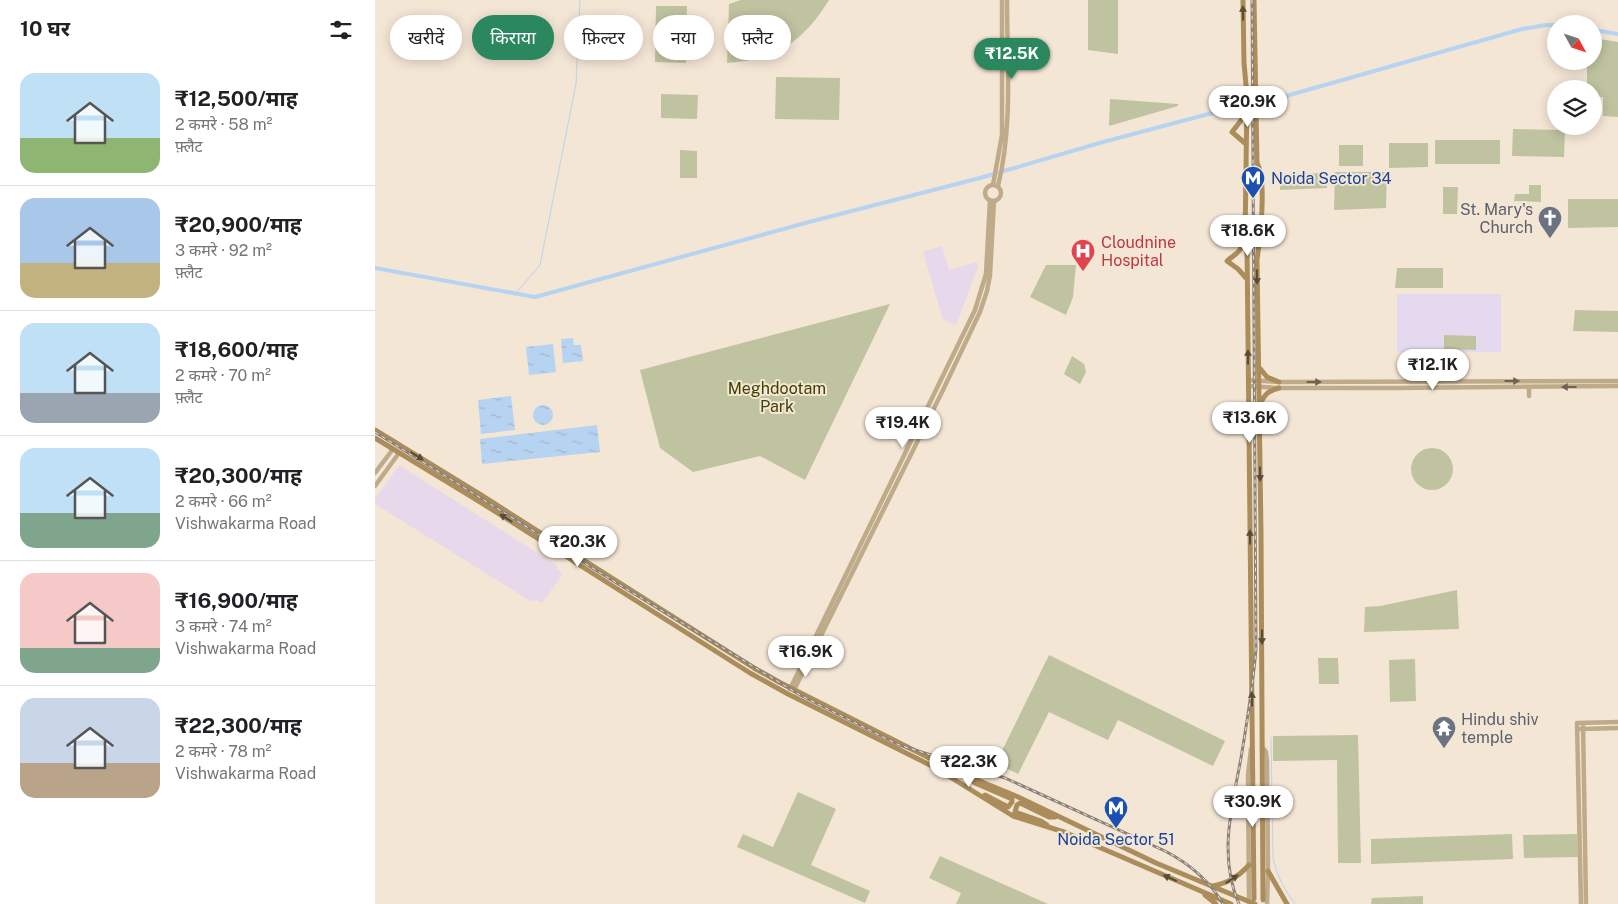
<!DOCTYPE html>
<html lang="hi">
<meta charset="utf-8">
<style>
body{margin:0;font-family:"Public Sans","Noto Sans Devanagari",sans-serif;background:#f2f2f2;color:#202124;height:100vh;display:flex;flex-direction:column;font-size:19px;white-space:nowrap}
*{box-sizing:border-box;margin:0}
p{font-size:16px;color:#757577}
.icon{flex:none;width:28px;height:28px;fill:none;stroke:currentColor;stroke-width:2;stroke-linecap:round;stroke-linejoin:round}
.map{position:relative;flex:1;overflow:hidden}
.side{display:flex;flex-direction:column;background:#fff;width:375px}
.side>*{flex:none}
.guide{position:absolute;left:15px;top:15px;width:475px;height:45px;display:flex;gap:10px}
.needle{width:32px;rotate:130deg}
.fabs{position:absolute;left:1172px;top:15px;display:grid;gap:10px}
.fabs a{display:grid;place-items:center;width:55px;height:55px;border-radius:50%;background:#fff;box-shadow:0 2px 12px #0003;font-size:25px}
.price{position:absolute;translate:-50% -42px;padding:0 11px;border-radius:18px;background:#fff;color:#222;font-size:16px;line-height:32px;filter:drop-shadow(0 1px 2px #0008)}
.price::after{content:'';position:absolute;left:50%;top:30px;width:15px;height:11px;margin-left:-8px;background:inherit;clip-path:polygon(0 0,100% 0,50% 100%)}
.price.on{background:#2b875e;color:#fff}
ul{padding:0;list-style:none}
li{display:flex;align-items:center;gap:15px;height:125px;padding:0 20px}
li+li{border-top:1px solid #e0e0e0}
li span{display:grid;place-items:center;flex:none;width:140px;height:100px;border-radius:15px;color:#555}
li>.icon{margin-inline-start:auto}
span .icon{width:60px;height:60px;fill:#fffc;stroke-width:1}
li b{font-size:21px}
h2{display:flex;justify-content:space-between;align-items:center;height:60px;padding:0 20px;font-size:21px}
.chip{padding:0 18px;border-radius:22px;background:#fff;box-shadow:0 2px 12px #0003;font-size:18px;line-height:45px}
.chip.on{background:#2b875e;color:#fff}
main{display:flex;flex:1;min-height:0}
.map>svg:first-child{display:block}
.commercial{fill:#e7d8eb}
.education{fill:#e4d9ee}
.green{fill:#c0c3a0}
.water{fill:url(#water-ripples)}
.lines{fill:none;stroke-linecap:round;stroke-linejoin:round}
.stream{stroke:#b7d3f2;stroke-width:1}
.canal{stroke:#b7d3f2;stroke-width:4}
.tertiary{stroke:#bfab8a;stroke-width:4.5}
.secondary{stroke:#aa8d5a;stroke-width:5}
.rail-casing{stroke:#8c8277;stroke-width:3}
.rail{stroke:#f4e6d5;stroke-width:1;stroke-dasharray:4;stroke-linecap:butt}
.oneway{fill:#594c36}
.oneway2{fill:#6f6451}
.labels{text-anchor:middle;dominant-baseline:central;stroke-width:4;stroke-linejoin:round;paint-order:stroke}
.transit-label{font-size:16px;fill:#164399;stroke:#f4e6d5;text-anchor:start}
.worship-label{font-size:16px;fill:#5b616d;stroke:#f4e6d5;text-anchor:end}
.health-label{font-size:16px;fill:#be3a42;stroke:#f4e6d5;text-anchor:start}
.park-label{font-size:16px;fill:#404200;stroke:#f4e6d5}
</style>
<main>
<section class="side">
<h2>10 घर<svg class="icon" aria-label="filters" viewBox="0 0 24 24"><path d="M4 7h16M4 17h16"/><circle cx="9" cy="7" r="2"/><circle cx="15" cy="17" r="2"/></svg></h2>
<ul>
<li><span style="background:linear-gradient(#bfe0f5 65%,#8fb573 0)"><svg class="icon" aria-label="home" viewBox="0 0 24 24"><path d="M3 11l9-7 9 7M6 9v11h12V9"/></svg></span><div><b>₹12,500/माह</b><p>2 कमरे · 58 m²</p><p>फ़्लैट</p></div></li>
<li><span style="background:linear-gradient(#a9c7e8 65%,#c2b280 0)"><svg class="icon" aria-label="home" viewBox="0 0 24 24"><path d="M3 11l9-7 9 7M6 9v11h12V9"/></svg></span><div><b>₹20,900/माह</b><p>3 कमरे · 92 m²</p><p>फ़्लैट</p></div></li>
<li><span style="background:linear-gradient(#bfe0f5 70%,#9aa5b1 0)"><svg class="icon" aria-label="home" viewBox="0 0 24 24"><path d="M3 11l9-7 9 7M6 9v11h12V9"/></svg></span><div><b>₹18,600/माह</b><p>2 कमरे · 70 m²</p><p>फ़्लैट</p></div></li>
<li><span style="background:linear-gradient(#bfe0f5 65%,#7fa58c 0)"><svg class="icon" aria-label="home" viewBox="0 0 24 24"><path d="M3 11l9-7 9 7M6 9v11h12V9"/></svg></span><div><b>₹20,300/माह</b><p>2 कमरे · 66 m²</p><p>Vishwakarma Road</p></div></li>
<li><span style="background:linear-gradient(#f6c9c9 75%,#7fa58c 0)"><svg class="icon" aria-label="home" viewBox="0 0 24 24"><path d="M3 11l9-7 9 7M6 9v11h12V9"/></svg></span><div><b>₹16,900/माह</b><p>3 कमरे · 74 m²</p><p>Vishwakarma Road</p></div></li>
<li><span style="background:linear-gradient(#c9d6e8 65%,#b9a48a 0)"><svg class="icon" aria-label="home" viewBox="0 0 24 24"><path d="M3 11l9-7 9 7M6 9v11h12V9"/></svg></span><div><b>₹22,300/माह</b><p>2 कमरे · 78 m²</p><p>Vishwakarma Road</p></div></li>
</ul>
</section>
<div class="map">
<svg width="1243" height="904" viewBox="0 0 1243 904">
<defs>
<pattern id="water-ripples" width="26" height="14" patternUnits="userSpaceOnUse" patternTransform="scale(1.25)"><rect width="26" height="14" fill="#b7d3f2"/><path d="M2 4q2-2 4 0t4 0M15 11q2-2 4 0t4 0" fill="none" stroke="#9eb5cf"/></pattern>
</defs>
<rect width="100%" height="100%" fill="#f4e6d5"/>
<path class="commercial" d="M 567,246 L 574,270 L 602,262 L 603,267 L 581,325 L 568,320 L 548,252 Z
M 24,465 L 183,566 L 181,569 L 188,574 L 167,603 L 162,600 L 155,601 L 149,597 L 0,504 L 0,499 Z"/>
<path class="education" d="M 1022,294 L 1126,294 L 1126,352 L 1022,352 Z"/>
<path class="green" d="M 366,0 L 454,0 C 428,42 401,60 352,63 L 354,4 Z
M 713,0 L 743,0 L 743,54 L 713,50 Z
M 281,6 L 312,6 L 311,63 L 280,62 Z
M 1219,38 L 1243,42 L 1243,117 L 1228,116 L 1228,97 L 1219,97 L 1219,89 L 1212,89 L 1212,61 L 1219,61 Z
M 401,77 L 465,78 L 464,120 L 400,119 Z
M 286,94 L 323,95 L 322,119 L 286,118 Z
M 735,99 L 803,104 L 803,106 L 734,126 Z
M 1138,129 L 1190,130 L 1189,157 L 1137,156 Z
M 1060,140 L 1125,140 L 1125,164 L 1060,164 Z
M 1014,143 L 1053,143 L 1053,167 L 1014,168 Z
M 964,145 L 988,145 L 988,166 L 964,166 Z
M 305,150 L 322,151 L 322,178 L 305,178 Z
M 960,172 L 1012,172 L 1011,208 L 959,210 Z
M 952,173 L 952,188 L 905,190 L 905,174 Z
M 1154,185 L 1166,185 L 1166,202 L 1139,201 L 1140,194 L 1154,194 Z
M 1068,187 L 1083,187 L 1082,214 L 1068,214 Z
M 1193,199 L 1243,199 L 1243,227 L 1193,228 Z
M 671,265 L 701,265 L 698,297 L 691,315 L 655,297 Z
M 1022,268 L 1068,268 L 1068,288 L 1020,288 Z
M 515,304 L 430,480 L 385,456 L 318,472 L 285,448 L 265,370 Z
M 1200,310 L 1243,311 L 1243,332 L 1198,331 Z
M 1069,335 L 1101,336 L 1101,350 L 1069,349 Z
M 697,356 L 709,364 L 711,372 L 705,384 L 689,374 Z
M1036 469a21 21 0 1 1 42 0a21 21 0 1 1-42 0Z
M 1082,590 L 1084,629 L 989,632 L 990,607 L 1005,606 Z
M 674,655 L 850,741 L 838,766 L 743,720 L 733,740 L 674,712 L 643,774 L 621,763 Z
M 943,658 L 963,658 L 964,684 L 944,684 Z
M 1040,659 L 1041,701 L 1015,702 L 1014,660 Z
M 983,735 L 986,863 L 963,863 L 962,760 L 898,761 L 898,736 Z
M 423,792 L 461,809 L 436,865 L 495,891 L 490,903 L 362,847 L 368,834 L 398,847 Z
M 1137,834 L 1138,859 L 996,864 L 996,839 Z
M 1202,834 L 1203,857 L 1149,858 L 1148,835 Z
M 565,856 L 673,904 L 581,904 L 586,893 L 554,878 Z
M 1048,896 L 1048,904 L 996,904 L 997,898 Z"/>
<path class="water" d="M 198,338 L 199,345 L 206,345 L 208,361 L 188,363 L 186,339 Z
M 178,344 L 181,372 L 154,375 L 151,347 Z
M 136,396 L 140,430 L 106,434 L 103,400 Z
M158 415a10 10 0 1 1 20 0a10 10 0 1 1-20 0Z
M 222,425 L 225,452 L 107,464 L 105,439 Z"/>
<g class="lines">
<path class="stream" d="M 141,293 L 165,265 L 201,84 L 205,0
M 896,737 L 898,858 C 902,876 909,889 920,904"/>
<path class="canal" d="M 1219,30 L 1243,34
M 881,103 L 897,100 L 1147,29 L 1171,25 L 1181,25
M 0,268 L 160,297 L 434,222 L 605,178 L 728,142 L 864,106"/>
<path class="tertiary" d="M 618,185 L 627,135 L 627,0
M610 193a8 8 0 1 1 16 0a8 8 0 1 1-16 0Z
M 623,186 C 638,126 632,62 632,0
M 873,380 L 904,382 L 1243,381
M 873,386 L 904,388 L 1019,388 L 1243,386
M 1154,396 L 1154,387
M 0,473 L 18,449
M 0,486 L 24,453
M 415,689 L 600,310 L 611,274 L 615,200
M 419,690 L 568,390 L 605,312 L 612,291 L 615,275 L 619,201
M 1208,723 L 1211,904
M 1206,729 L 1243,728
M 887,747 L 891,752 L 892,761 L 893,871 L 892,904
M 874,902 L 873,775 L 876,749
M 1206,904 L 1202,723 L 1243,722"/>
<path class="secondary" d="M 868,0 L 869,63 L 872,96 L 870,240 L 872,245 L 879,899
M 879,0 L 882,163 C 892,182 885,238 882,260 L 886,534 L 888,900
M 871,114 L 857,132 L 871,144
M 869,240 C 865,254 861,253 852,261 L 863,269 L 872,279
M 883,366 L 892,377 L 904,382
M 885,404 C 890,394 893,391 904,388
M 0,430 L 106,495 L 379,668 L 404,682 L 578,770 L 641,796 L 781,863 L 880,904
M 0,438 L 102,500 L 375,673 L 413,694 L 559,767 L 638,816 L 689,832 L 856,904
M 596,779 L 600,783 L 637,799 L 637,802 L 633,807 L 610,795
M 672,825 L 666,821 L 640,812 L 642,805 L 645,803 L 674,817 L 680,817
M 893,871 L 912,904
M 838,886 C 853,883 863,877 874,865
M 830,895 L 841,904"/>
<defs>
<path id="rail" d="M 0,432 L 240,582 L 425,695 L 524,745 L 630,778 L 790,851 C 815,864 834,880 848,904
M 864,904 C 843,856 857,807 866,758 C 872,722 878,686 881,649 L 877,0"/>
</defs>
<use href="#rail" class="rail-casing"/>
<use href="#rail" class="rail"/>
</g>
<defs><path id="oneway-solid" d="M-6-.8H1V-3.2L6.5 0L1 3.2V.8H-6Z" transform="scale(1.25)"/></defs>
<g class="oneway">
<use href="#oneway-solid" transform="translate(868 13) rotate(-91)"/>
<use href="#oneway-solid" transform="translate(882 277) rotate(89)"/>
<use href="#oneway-solid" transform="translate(873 357) rotate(-90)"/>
<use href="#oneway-solid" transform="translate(42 456) rotate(31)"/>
<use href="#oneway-solid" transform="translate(885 474) rotate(89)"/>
<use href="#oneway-solid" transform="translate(131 518) rotate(-148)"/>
<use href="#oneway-solid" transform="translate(875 537) rotate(-91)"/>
<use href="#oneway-solid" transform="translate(887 637) rotate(90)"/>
<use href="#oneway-solid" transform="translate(877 699) rotate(-91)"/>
<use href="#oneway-solid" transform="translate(795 878) rotate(-156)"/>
<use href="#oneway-solid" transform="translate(857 879) rotate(-33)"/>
</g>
<g class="oneway2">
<use href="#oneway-solid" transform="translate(1137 381)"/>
<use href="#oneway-solid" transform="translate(939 382)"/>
<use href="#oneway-solid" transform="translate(1194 387) rotate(180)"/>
</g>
<defs>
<symbol id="metro-pin" viewBox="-11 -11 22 30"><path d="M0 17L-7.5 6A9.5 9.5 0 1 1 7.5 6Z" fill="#1a4fb4" stroke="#f4e6d5"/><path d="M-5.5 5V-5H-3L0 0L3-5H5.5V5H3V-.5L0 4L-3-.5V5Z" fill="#fff"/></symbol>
<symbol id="church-pin" viewBox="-11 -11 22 30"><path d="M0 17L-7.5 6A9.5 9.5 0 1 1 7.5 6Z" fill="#6b7280" stroke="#f4e6d5"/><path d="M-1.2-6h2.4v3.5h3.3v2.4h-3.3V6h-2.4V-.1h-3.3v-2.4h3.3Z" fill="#fff"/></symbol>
<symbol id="hospital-pin" viewBox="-11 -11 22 30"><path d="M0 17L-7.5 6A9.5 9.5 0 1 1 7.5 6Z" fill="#e0444e" stroke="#f4e6d5"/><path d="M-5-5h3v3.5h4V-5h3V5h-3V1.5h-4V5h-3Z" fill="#fff"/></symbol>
<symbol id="temple-pin" viewBox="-11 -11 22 30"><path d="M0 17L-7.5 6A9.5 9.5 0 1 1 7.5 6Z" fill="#6b7280" stroke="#f4e6d5"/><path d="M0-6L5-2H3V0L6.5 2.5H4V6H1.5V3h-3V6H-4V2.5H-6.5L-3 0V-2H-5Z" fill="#fff"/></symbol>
</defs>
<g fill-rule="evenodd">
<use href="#metro-pin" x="864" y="164" width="28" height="38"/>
<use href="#church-pin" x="1161" y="204" width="28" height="38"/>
<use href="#hospital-pin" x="694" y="237" width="28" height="38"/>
<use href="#temple-pin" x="1055" y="714" width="28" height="38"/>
<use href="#metro-pin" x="727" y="794" width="28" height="38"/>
</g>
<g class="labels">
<g class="transit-label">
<text x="896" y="178">Noida Sector 34</text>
<text x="741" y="839" text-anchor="middle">Noida Sector 51</text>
</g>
<g class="worship-label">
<text x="1158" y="209">St. Mary's<tspan x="1158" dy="18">Church</tspan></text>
<text x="1086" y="719" text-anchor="start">Hindu shiv<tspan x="1086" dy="18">temple</tspan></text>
</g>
<g class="health-label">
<text x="726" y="242">Cloudnine<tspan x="726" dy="18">Hospital</tspan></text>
</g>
<g class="park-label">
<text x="402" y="388">Meghdootam<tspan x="402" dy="18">Park</tspan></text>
</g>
</g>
</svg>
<div class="fabs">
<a><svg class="needle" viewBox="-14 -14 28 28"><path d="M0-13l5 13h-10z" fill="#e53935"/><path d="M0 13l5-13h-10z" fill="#757577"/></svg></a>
<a><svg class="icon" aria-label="layers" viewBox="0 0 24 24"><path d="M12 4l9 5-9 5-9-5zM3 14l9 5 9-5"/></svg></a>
</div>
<b class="price on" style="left:637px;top:80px">₹12.5K</b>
<b class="price" style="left:873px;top:128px">₹20.9K</b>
<b class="price" style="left:873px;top:257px">₹18.6K</b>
<b class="price" style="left:1058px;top:391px">₹12.1K</b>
<b class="price" style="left:875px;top:444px">₹13.6K</b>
<b class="price" style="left:528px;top:449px">₹19.4K</b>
<b class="price" style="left:203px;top:568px">₹20.3K</b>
<b class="price" style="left:431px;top:678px">₹16.9K</b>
<b class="price" style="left:594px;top:788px">₹22.3K</b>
<b class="price" style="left:878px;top:828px">₹30.9K</b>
<div class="guide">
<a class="chip">खरीदें</a>
<a class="chip on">किराया</a>
<a class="chip">फ़िल्टर</a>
<a class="chip">नया</a>
<a class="chip">फ़्लैट</a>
</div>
</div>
</main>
